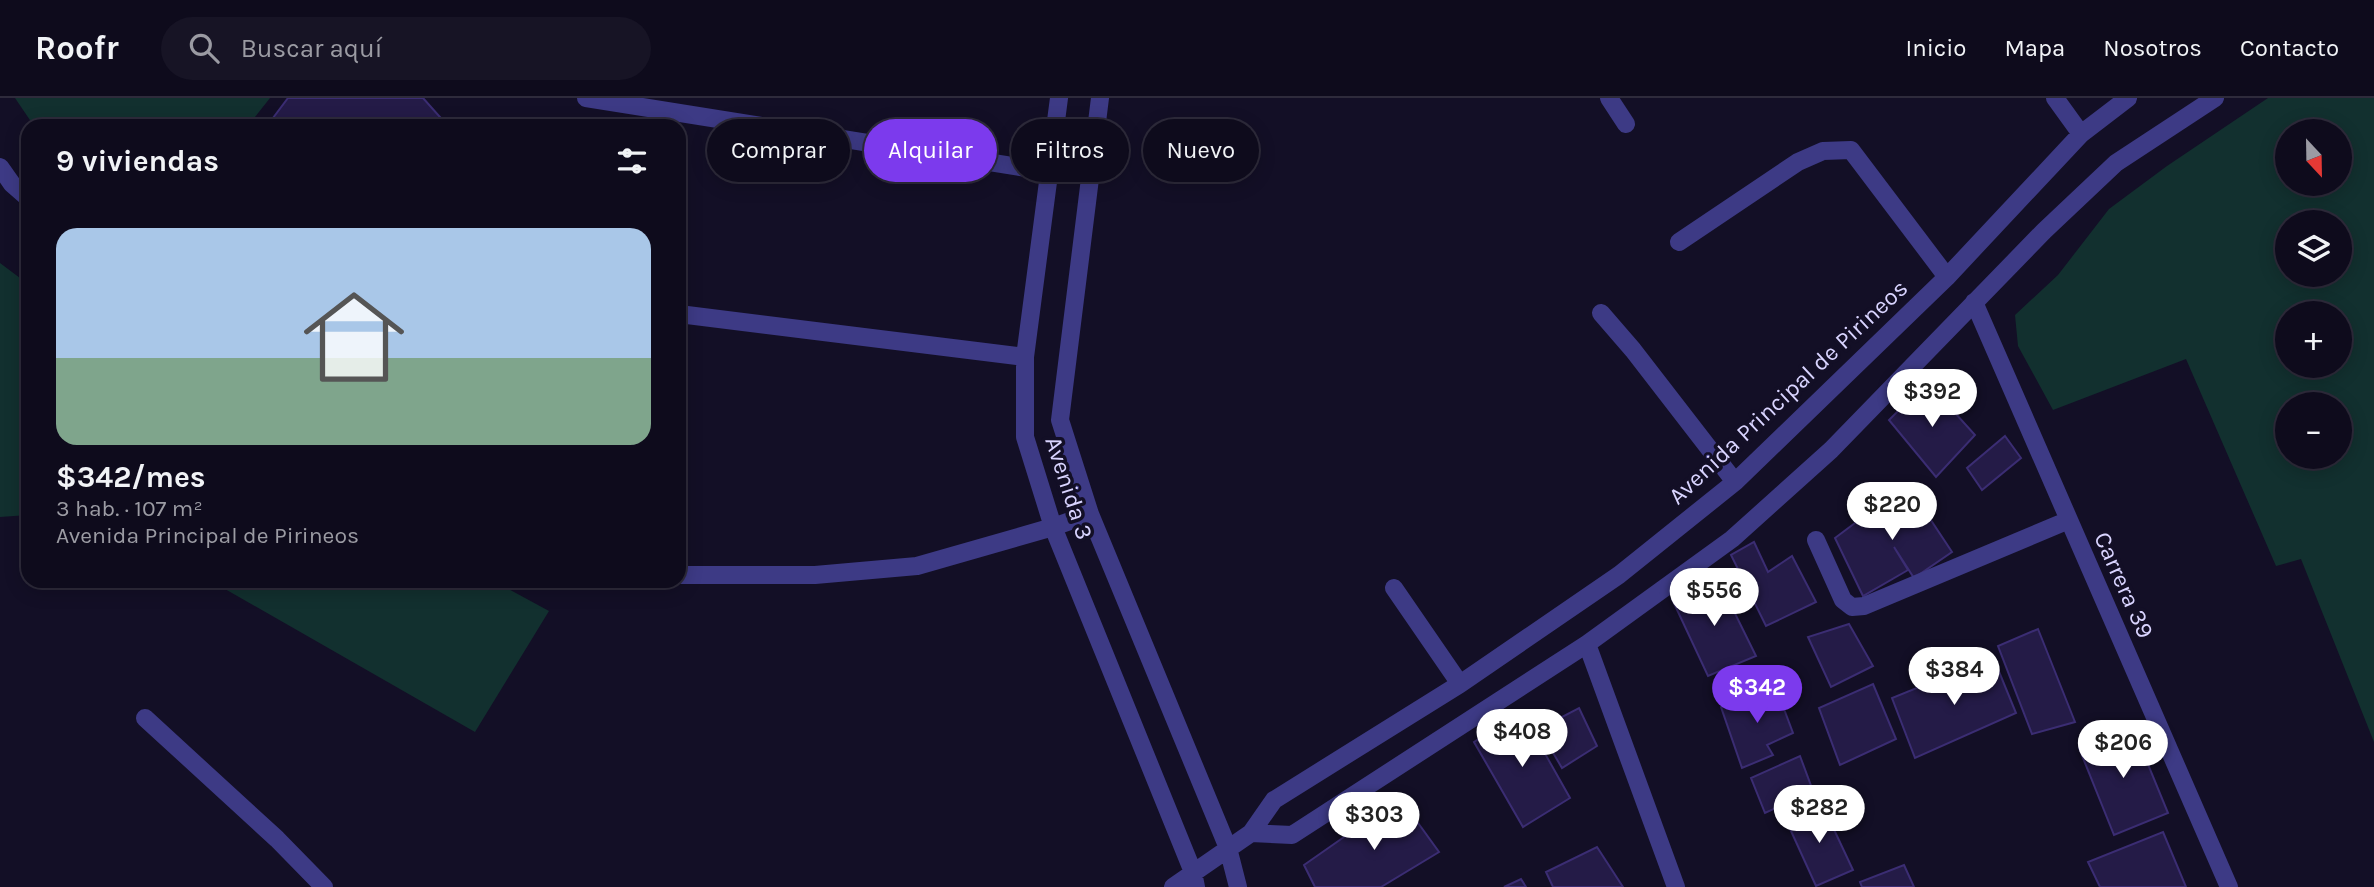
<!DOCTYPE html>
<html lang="es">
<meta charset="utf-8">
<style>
body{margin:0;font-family:Karla,sans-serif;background:#171425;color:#f1f3f6;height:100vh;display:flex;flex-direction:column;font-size:26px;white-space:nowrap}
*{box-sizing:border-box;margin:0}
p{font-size:23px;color:#9b9ba3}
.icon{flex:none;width:38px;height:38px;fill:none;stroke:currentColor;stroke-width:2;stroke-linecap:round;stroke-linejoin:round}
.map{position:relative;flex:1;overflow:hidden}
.sheet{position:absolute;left:21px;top:21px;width:665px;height:469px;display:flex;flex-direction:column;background:#0e0b1c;border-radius:21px;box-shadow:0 4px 18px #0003,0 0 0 2px #2e2b3b}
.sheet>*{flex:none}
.hud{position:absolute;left:707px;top:21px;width:665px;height:63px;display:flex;gap:14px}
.needle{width:46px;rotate:158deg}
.controls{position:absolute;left:2275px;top:21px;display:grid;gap:14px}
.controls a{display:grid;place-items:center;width:77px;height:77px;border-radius:50%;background:#0e0b1c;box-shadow:0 4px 18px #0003,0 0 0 2px #2e2b3b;font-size:35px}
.price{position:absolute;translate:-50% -60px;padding:0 16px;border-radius:24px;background:#fff;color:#222;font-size:23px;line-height:46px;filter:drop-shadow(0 2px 4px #0008)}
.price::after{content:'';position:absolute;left:50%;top:42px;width:21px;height:16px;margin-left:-10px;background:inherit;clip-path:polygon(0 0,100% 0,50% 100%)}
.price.current{background:#7c3aed;color:#fff}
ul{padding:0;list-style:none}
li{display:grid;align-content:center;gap:14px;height:371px;padding:0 35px}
li span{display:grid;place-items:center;height:217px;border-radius:21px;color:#555}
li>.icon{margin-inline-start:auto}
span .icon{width:126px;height:126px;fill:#fffc;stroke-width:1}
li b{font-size:30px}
h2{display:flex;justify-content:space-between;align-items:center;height:84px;padding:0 35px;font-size:30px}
.pill{padding:0 24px;border-radius:32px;background:#0e0b1c;box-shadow:0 4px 18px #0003,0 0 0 2px #2e2b3b;font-size:24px;line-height:63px}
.pill.current{background:#7c3aed;color:#fff}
header{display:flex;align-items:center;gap:42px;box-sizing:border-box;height:98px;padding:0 35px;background:#0e0b1c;border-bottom:2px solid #2e2b3b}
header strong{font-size:33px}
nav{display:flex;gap:38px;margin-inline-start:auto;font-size:24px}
.search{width:490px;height:63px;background:#171425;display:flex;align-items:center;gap:18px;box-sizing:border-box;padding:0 24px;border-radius:38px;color:#9b9ba3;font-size:26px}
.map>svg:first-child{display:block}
.green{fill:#12302f;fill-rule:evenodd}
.building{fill:#241b47;stroke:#3b2d73;stroke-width:2}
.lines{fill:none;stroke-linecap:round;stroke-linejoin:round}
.minor{stroke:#3d3a85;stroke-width:18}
.labels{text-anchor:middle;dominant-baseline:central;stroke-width:7;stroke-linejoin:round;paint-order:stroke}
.street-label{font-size:24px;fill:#d9d4ff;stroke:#130f26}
</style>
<header>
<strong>Roofr</strong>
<div class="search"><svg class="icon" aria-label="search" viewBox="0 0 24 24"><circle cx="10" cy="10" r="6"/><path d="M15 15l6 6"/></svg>Buscar aquí</div>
<nav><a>Inicio</a><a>Mapa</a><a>Nosotros</a><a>Contacto</a></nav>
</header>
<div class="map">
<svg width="2374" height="789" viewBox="0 0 2374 789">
<rect width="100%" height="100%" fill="#130f26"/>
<path class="green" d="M 15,0 L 270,0 L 248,28 L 34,28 Z
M 2268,0 L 2374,0 L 2374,644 L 2301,461 L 2276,468 L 2186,261 L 2053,312 L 2018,248 L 2015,217 L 2058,177 L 2109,111 L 2167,68 ZM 2287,33 L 2340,33 L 2340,86 L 2287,86 ZM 2287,124 L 2340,124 L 2340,177 L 2287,177 ZM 2340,215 L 2340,268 L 2287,268 L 2287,215 ZM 2287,306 L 2340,306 L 2340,359 L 2287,359 Z
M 0,165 L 28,186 L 28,417 L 0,419 Z
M 211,483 L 494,483 L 549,513 L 475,634 Z"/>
<path class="building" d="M 288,0 L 423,0 L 448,28 L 267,28 Z
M 1927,284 L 1975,337 L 1936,379 L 1889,322 Z
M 2005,338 L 2021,360 L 1982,392 L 1967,370 Z
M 1907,386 L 1952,454 L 1914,480 L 1894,449 L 1908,472 L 1863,498 L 1835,440 Z
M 1754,444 L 1768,474 L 1792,458 L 1816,504 L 1766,528 L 1731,457 Z
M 1718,481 L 1756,558 L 1708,578 L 1672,501 Z
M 1849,526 L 1873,568 L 1831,589 L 1808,539 Z
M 2038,531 L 2075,624 L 2032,636 L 1998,548 Z
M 1993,559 L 2016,615 L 1915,660 L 1892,600 Z
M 1873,586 L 1896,641 L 1840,667 L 1819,610 Z
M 1775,587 L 1793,635 L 1767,647 L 1773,657 L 1742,670 L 1721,609 Z
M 1579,610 L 1597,648 L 1562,670 L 1539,631 Z
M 1521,613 L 1570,700 L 1523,729 L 1474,644 Z
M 2131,625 L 2168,715 L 2114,737 L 2079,650 Z
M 1800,658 L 1813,693 L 1765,715 L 1751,680 Z
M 1400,700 L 1439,754 L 1381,789 L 1315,789 L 1304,767 Z
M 1822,706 L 1853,772 L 1816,788 L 1786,722 Z
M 2163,734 L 2186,789 L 2100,789 L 2088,764 Z
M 1597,749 L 1623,789 L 1553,789 L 1546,774 Z
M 1904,767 L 1914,789 L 1862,789 L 1860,784 Z
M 1521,781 L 1526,789 L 1504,789 Z"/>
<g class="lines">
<path class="minor" d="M 586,0 L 1051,74
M 1059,0 L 1025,259 L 1025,339 L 1053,429 L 1193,774 L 1196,789
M 1100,0 L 1060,322 L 1090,416 L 1228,750 L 1238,789
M 1609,0 L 1626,26
M 2055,0 L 2081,36
M 0,69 L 12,86 L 28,100
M 1679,144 L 1798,64 L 1823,53 L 1851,52 L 1947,179
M 1974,204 L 2229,789
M 1601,215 L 1633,252 L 1735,384
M 679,216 L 1025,259
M 1816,442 L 1843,502 L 1852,509 L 1864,508 L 2069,422
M 679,477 L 815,477 L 917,468 L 1053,429 L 1090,416
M 1394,490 L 1460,586
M 1587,546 L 1676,789
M 145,620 L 277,741 L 324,789
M 1251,735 L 1292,737 L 1587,546 L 1732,441 L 1831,352 L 2044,133 L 2116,65 L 2215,0
M 1173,789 L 1251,735 L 1274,702 L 1460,586 L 1619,477 L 1735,384 L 1947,179 L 2081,36 L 2128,0"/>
</g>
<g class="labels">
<g class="street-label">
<text transform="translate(1788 294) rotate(-43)">Avenida Principal de Pirineos</text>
<text transform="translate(1069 390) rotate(72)">Avenida 3</text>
<text transform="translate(2124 487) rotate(66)">Carrera 39</text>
</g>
</g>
</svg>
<div class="controls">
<a><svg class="needle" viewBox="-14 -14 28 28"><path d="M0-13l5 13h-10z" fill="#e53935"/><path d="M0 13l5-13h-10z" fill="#9b9ba3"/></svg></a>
<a><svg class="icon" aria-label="layers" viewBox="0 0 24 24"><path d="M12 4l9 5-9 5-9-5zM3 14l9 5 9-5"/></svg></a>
<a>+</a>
<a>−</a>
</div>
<b class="price" style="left:1932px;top:331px">$392</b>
<b class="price" style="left:1892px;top:444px">$220</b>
<b class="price" style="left:1714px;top:530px">$556</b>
<b class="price" style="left:1954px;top:609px">$384</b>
<b class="price current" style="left:1757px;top:627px">$342</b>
<b class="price" style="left:1522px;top:671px">$408</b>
<b class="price" style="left:2123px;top:682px">$206</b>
<b class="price" style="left:1819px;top:747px">$282</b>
<b class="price" style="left:1374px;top:754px">$303</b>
<div class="hud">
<a class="pill">Comprar</a>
<a class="pill current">Alquilar</a>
<a class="pill">Filtros</a>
<a class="pill">Nuevo</a>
</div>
<section class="sheet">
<h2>9 viviendas<svg class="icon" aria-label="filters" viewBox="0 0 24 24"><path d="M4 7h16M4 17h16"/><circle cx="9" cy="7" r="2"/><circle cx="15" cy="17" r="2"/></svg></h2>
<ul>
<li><span style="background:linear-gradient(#a9c7e8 60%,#7fa58c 0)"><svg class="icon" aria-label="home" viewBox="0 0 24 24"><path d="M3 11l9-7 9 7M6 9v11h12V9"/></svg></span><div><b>$342/mes</b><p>3 hab. · 107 m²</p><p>Avenida Principal de Pirineos</p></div></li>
</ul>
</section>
</div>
